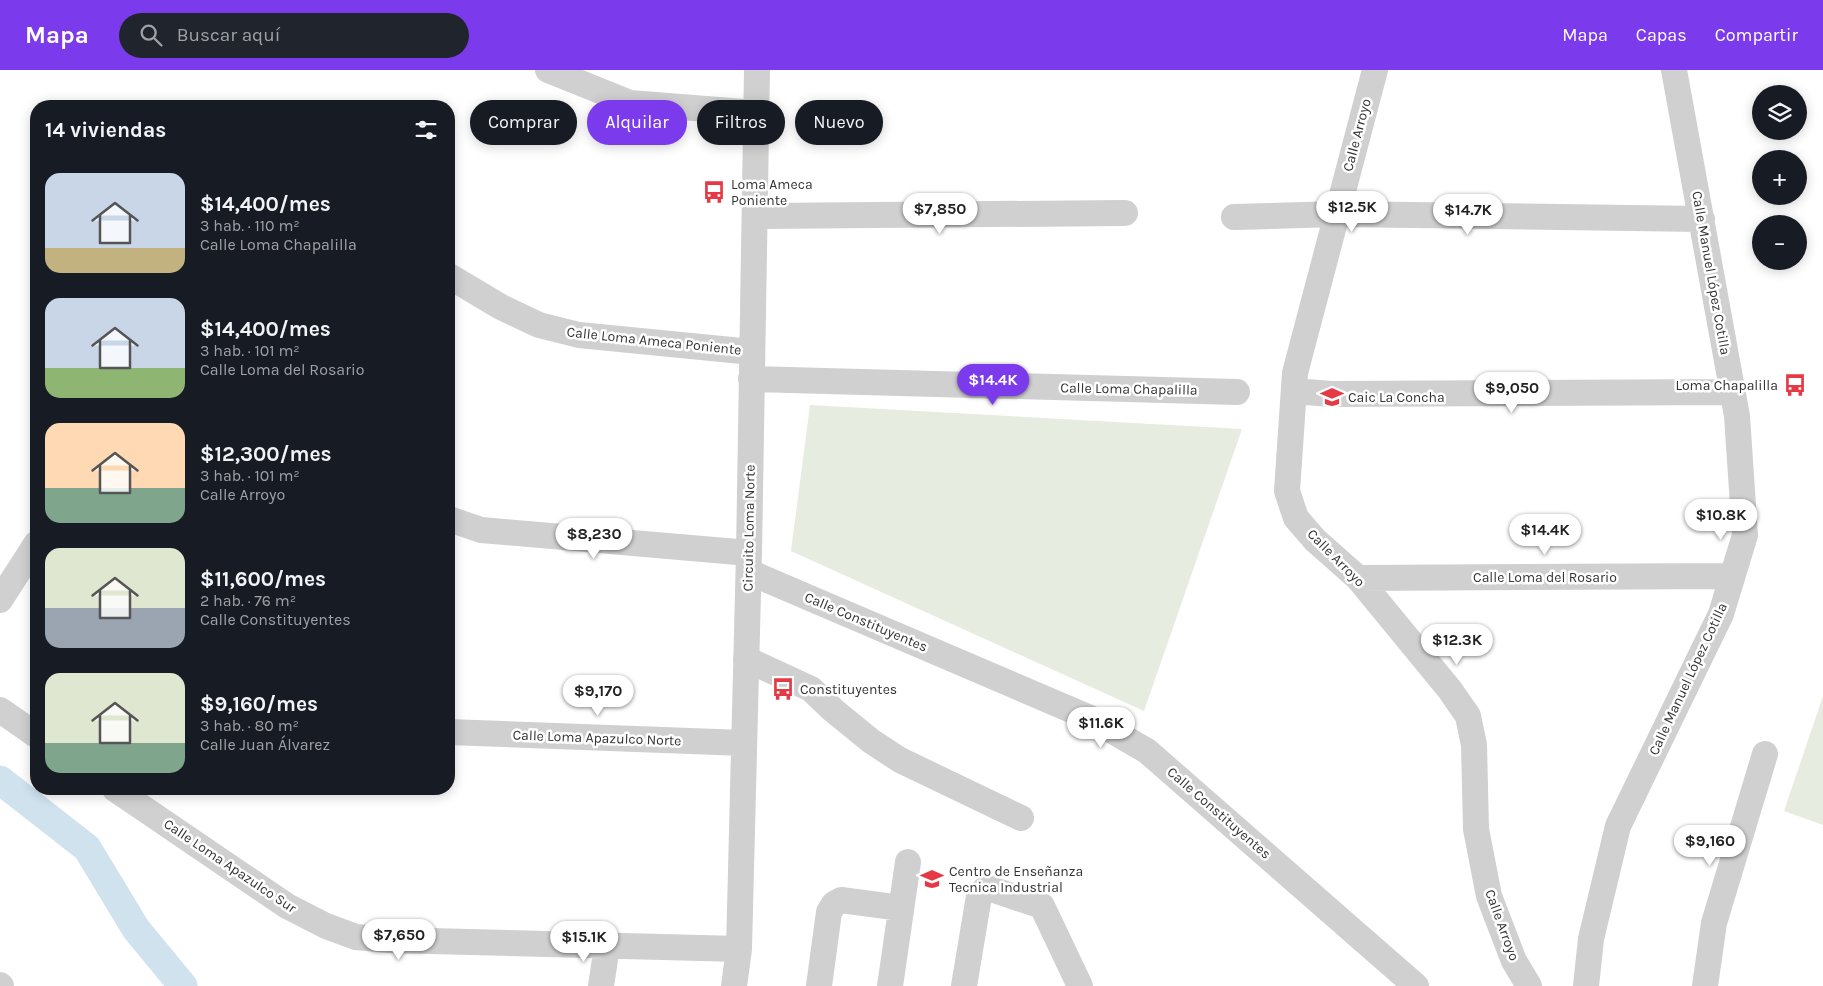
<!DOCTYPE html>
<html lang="es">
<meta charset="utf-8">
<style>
body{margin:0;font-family:Karla,sans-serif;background:#20242c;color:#f1f3f6;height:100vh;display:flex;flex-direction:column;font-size:19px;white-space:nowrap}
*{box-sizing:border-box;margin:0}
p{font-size:16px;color:#9ea1a6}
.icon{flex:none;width:28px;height:28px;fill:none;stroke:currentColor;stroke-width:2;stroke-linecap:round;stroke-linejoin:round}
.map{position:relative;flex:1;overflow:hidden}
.details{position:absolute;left:30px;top:30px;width:425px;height:695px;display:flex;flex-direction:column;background:#171b24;border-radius:20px;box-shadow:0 2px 12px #0003}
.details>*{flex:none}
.guide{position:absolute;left:470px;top:30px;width:475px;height:45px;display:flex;gap:10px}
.fabs{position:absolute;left:1752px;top:15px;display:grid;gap:10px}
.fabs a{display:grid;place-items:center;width:55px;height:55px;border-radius:50%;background:#171b24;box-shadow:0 2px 12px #0003;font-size:25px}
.price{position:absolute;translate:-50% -42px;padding:0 11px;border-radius:18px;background:#fff;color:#222;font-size:16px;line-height:32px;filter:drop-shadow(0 1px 2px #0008)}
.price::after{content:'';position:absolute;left:50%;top:30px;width:15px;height:11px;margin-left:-8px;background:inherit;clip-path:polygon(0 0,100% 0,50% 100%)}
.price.selected{background:#7c3aed;color:#fff}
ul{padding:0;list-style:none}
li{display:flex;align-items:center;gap:15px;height:125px;padding:0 15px}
li span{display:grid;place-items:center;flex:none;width:140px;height:100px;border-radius:15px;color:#555}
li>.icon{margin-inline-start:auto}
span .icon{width:60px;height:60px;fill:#fffc;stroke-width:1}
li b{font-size:21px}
h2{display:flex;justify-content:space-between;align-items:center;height:60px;padding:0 15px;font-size:21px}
.chip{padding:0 18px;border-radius:22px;background:#171b24;box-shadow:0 2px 12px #0003;font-size:18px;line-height:45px}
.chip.selected{background:#7c3aed;color:#fff}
header{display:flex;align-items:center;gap:30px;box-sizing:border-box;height:70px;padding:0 25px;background:#7c3aed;color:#fff}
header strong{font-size:24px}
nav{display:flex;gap:28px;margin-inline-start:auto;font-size:18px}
.search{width:350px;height:45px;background:#20242c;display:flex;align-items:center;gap:12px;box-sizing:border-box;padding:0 18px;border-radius:28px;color:#9ea1a6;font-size:19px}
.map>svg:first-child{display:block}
.green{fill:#e6ecdf}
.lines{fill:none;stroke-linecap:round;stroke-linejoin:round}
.canal{stroke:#cfe2ee;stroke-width:29}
.minor{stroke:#d0d0d0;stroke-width:26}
.labels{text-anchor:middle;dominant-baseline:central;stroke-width:5;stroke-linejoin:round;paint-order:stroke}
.street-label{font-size:14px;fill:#333;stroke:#fff}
.poi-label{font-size:14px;fill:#333;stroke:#fff;text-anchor:start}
</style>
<header>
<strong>Mapa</strong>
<div class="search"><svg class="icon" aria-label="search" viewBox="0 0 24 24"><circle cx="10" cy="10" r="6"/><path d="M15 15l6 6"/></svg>Buscar aquí</div>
<nav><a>Mapa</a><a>Capas</a><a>Compartir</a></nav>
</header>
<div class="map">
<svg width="1823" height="916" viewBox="0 0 1823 916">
<rect width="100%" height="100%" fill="#fff"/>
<path class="green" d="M 810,335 L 1242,359 L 1144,641 L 791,481 Z
M 1823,626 L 1823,755 L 1784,741 Z"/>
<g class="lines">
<path class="canal" d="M 0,710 L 87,778 L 136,859 L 183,916"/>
<path class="minor" d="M 548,0 L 630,33 L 757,43
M 1375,0 L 1295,303 L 1287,421 L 1296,448 L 1315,470 L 1358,508 L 1450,620 L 1468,646 L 1474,675 L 1476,759 L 1489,826 L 1514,891 L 1529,916
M 755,146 L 1125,143
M 1234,147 L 1336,144 L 1702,149
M 449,206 L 501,237 L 539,255 L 579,265 L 752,282
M 751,309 L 1237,322
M 1294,321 L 1331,324 L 1732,322
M 449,449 L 481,460 L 749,483
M 749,502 L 1090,648 L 1147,681 L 1416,916
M 1358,508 L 1732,506
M 0,530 L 36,474
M 746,589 L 811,619 L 833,640 L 871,671 L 900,690 L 1021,748
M 0,640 L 36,665
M 449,662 L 744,673
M 115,719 L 287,836 L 326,856 L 356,867 L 389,870 L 739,879
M 0,915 L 1,916
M 601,916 L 607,876
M 734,916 L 739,879 L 749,483 L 757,0
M 819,916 L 829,842 L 834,834 L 841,830 L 901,838
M 890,916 L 908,792
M 964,916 L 979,826 L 984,820 L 991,819 L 1042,836 L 1080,916
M 1586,916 L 1591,869 L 1618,756 L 1721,544 L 1745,465 L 1737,346 L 1674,0
M 1705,916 L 1714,853 L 1765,684"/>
</g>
<defs>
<symbol id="bus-bare" viewBox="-9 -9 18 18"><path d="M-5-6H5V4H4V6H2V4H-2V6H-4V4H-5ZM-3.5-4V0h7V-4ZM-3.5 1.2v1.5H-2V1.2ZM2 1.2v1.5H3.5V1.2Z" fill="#e63946" stroke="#fff" stroke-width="2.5" paint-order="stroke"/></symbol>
<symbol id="school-bare" viewBox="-9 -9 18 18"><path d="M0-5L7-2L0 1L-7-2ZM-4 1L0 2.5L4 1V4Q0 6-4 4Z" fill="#e63946" stroke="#fff" stroke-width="2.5" paint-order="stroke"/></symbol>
<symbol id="university-bare" viewBox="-9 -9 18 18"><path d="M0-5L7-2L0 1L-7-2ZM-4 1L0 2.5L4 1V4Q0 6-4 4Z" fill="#e63946" stroke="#fff" stroke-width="2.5" paint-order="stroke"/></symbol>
</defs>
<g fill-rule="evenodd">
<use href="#bus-bare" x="698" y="106" width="32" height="32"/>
<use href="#bus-bare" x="1779" y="299" width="32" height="32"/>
<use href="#school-bare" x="1316" y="311" width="32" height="32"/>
<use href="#bus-bare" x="767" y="603" width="32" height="32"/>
<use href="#university-bare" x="916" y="793" width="32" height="32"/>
</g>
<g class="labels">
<g class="street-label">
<text transform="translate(1357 65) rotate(-75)">Calle Arroyo</text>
<text transform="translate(1711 203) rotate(80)">Calle Manuel López Cotilla</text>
<text transform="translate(654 271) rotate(6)">Calle Loma Ameca Poniente</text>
<text transform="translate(1129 319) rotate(1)">Calle Loma Chapalilla</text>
<text transform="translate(749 458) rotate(-89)">Circuito Loma Norte</text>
<text transform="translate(1336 488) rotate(45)">Calle Arroyo</text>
<text x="1545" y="507">Calle Loma del Rosario</text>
<text transform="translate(866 552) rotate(23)">Calle Constituyentes</text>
<text transform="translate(1688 609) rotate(-65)">Calle Manuel López Cotilla</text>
<text transform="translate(597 668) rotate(2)">Calle Loma Apazulco Norte</text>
<text transform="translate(1219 743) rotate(41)">Calle Constituyentes</text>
<text transform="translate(230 796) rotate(34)">Calle Loma Apazulco Sur</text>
<text transform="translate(1502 855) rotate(70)">Calle Arroyo</text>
</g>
<g class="poi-label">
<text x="731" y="114">Loma Ameca<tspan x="731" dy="16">Poniente</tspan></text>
<text x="1778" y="315" text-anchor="end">Loma Chapalilla</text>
<text x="1348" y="327">Caic La Concha</text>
<text x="800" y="619">Constituyentes</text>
<text x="949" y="801">Centro de Enseñanza<tspan x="949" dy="16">Tecnica Industrial</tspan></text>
</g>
</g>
</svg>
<div class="fabs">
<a><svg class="icon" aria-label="layers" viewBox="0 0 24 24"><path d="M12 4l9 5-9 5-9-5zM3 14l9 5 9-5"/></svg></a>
<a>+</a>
<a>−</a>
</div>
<b class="price" style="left:1352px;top:163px">$12.5K</b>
<b class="price" style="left:940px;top:165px">$7,850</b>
<b class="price" style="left:1468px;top:166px">$14.7K</b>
<b class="price selected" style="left:993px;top:336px">$14.4K</b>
<b class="price" style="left:1512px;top:344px">$9,050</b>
<b class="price" style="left:1721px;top:471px">$10.8K</b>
<b class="price" style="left:1545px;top:486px">$14.4K</b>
<b class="price" style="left:594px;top:490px">$8,230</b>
<b class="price" style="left:1457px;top:596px">$12.3K</b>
<b class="price" style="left:598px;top:647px">$9,170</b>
<b class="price" style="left:1101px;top:679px">$11.6K</b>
<b class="price" style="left:1710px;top:797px">$9,160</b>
<b class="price" style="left:399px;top:891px">$7,650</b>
<b class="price" style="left:584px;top:893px">$15.1K</b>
<div class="guide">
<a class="chip">Comprar</a>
<a class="chip selected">Alquilar</a>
<a class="chip">Filtros</a>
<a class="chip">Nuevo</a>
</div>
<section class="details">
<h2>14 viviendas<svg class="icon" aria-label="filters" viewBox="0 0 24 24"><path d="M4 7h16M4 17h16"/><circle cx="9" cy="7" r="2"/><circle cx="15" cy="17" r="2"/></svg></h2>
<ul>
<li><span style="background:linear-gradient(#c9d6e8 75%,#c2b280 0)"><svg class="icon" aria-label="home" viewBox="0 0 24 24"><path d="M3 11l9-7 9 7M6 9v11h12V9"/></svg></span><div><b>$14,400/mes</b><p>3 hab. · 110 m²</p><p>Calle Loma Chapalilla</p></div></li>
<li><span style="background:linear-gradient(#c9d6e8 70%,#8fb573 0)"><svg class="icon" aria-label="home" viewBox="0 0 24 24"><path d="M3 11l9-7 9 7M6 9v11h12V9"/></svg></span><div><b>$14,400/mes</b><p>3 hab. · 101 m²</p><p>Calle Loma del Rosario</p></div></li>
<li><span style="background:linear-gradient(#ffd9b3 65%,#7fa58c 0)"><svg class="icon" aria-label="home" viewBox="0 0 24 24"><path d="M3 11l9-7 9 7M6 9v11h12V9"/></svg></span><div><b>$12,300/mes</b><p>3 hab. · 101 m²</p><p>Calle Arroyo</p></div></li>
<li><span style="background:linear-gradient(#dfe7d0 60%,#9aa5b1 0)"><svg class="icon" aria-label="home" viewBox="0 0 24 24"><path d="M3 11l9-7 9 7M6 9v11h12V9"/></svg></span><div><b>$11,600/mes</b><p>2 hab. · 76 m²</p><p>Calle Constituyentes</p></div></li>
<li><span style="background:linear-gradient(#dfe7d0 70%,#7fa58c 0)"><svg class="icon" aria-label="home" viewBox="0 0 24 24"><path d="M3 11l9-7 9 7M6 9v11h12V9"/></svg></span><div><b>$9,160/mes</b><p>3 hab. · 80 m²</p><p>Calle Juan Álvarez</p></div></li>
</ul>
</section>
</div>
